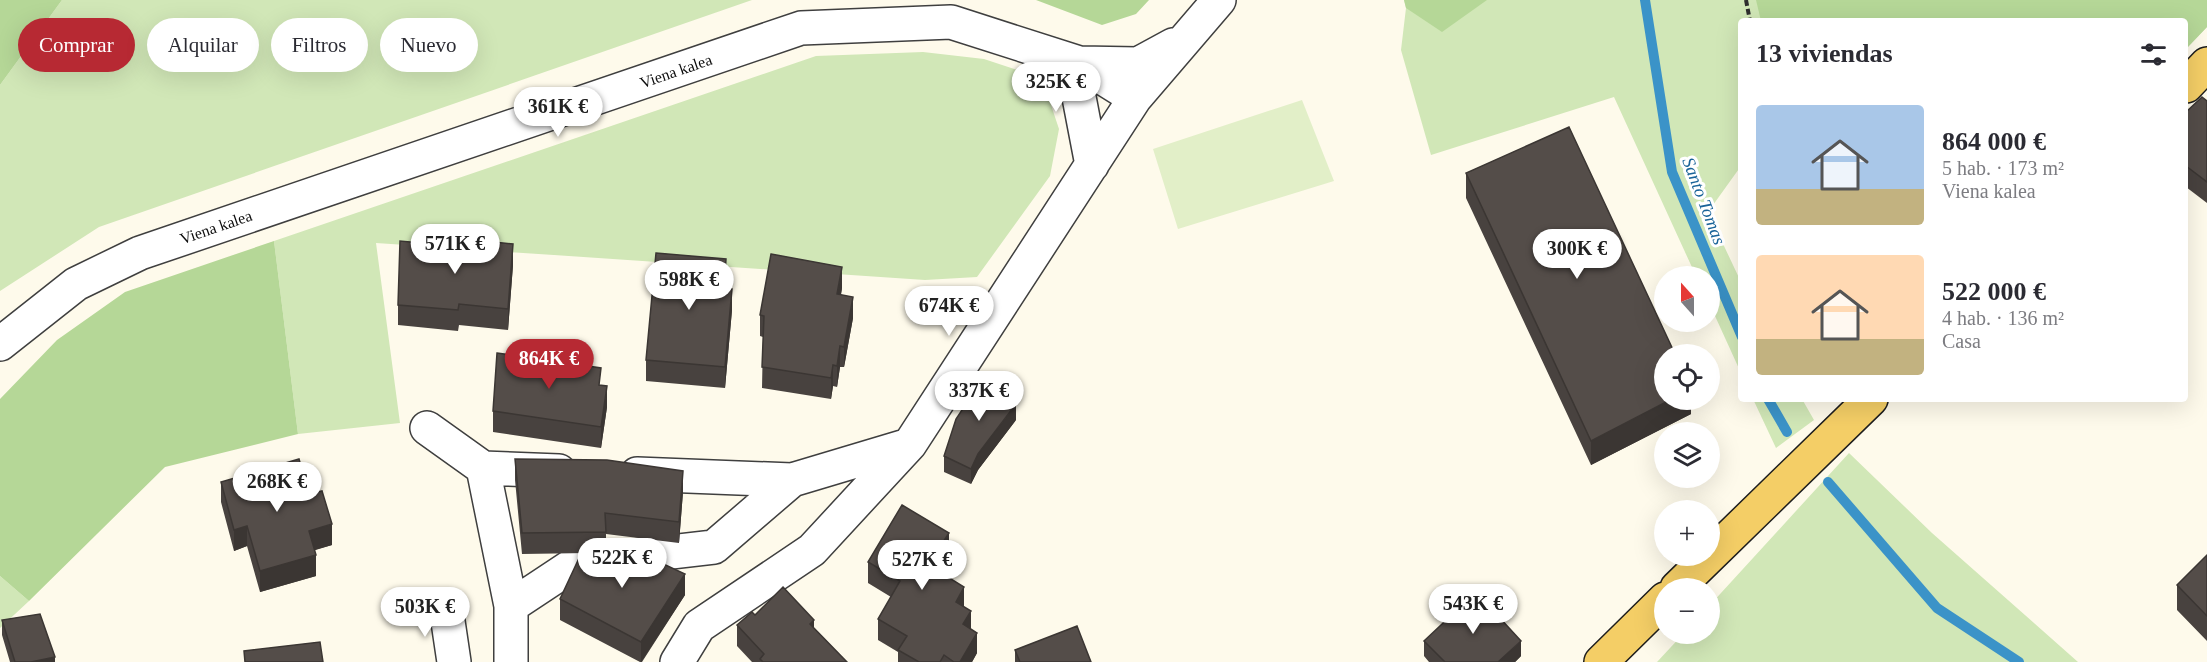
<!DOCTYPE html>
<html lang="es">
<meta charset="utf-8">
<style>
body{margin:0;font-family:"Times New Roman",serif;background:#f2f2f3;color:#2b2b33;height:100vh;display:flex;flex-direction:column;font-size:22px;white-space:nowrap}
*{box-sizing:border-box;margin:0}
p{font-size:20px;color:#7c7c81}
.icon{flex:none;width:33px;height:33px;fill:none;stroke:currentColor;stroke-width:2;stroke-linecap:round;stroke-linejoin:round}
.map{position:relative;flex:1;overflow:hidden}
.panel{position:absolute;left:1738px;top:18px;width:450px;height:384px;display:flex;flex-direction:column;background:#fff;border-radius:6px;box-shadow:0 6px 24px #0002}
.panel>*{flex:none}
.banner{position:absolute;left:18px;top:18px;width:570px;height:54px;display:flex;gap:12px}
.needle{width:39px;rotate:339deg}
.fabs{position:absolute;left:1654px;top:266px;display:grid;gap:12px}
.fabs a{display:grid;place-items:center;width:66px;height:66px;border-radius:50%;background:#fff;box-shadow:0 6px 24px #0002;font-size:30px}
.price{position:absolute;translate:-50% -51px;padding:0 14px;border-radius:21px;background:#fff;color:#222;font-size:20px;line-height:39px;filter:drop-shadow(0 2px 3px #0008)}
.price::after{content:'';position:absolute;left:50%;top:36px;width:18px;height:14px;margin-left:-9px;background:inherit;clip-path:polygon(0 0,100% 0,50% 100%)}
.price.on{background:#b72933;color:#fff}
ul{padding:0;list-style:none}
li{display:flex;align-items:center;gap:18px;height:150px;padding:0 18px}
li span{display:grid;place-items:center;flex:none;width:168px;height:120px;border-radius:6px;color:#555}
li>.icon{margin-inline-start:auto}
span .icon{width:72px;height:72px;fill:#fffc;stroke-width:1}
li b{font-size:26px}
h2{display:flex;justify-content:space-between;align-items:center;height:72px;padding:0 18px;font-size:26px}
.pill{padding:0 21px;border-radius:27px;background:#fff;box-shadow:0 6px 24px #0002;font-size:21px;line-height:54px}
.pill.on{background:#b72933;color:#fff}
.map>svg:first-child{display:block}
.green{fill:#d1e7b7}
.forest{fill:#b5d797}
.pitch{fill:#e2efc8}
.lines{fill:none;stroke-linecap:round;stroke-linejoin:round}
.stream{stroke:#3b93c8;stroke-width:10}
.minor-casing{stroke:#3f3f3f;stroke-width:36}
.major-casing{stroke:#1d1d1d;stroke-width:36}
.path{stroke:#2e2e2e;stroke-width:4;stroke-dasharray:6 3;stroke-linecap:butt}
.minor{stroke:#fff;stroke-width:33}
.major{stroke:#f4ce66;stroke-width:33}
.wall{fill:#48423f}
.shaded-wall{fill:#3b3633}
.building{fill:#544d49;stroke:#3b3633;stroke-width:1.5}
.labels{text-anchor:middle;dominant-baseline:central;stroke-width:6;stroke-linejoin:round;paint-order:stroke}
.street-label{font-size:16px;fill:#0c0c0c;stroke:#fff}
.water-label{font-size:18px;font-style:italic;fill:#1a6499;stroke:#fff}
</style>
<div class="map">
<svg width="2207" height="662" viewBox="0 0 2207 662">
<rect width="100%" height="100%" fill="#fefaeb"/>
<path class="green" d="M 62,0 L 752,0 L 99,227 L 0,291 L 0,85 Z
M 1404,0 L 2207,0 L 2207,27 L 2186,49 L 2186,21 L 1742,21 L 1741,166 L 1708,212 L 1741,282 L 1741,373 L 1710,305 L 1710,276 L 1696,276 L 1614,97 L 1431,155 L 1401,50 L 1406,8 Z
M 923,52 L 984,59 L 1042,78 L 1059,129 L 1050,176 L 977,277 L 925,280 L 376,243 L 400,423 L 298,434 L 274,241 L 816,56 Z
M 1753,399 L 1802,399 L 1814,420 L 1776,448 Z
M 1849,453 L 1932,533 L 2078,662 L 1657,662 L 1684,633 L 1710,633 L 1710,605 Z
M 0,576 L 29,601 L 0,628 Z"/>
<path class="forest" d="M 0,0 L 62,0 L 0,85 Z
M 1036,0 L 1149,0 L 1136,14 L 1102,25 Z
M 1404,0 L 1487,0 L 1442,32 L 1406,8 Z
M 1756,0 L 2207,0 L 2207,27 L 2186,49 L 2186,21 L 1761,21 Z
M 274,241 L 298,434 L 165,467 L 29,601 L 0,576 L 0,399 L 57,340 L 125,292 Z"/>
<path class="pitch" d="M 1302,100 L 1334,181 L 1178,229 L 1153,149 Z"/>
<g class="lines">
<path class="stream" d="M 1645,0 L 1672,172 L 1742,337
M 1768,399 L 1787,432
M 1828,482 L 1937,608 L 2019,662"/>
<defs>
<path id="minor" d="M 1043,52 L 1078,92 L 1092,165
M 1080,63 L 1138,64 L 1173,45
M 0,344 L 76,284 L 140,253 L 801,28 L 951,22 L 1079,63 L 1135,98
M 427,428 L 483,468 L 511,606 L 511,662
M 483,468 L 559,471
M 637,474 L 792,480
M 511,606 L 576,563 L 714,547 L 792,480 L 909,445
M 446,608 L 454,662
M 677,662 L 699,626 L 812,550 L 910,444 L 1135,98 L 1219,0"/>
<path id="major" d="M 2186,86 L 2207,64
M 1677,588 L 1871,399
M 1601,662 L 1665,599"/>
</defs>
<use href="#minor" class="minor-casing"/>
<use href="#major" class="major-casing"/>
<path class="path" d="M 1746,0 L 1750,21"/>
<use href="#minor" class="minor"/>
<use href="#major" class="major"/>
</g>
<path class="wall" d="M 2207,101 L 2207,203 L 2186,187 L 2186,112 Z
M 1466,173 L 1691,399 L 1691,414 L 1591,465 L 1466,198 Z
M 513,265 L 508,330 L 459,325 L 458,331 L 398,325 L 398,305 Z
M 726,280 L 726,289 L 732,310 L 725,388 L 646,381 L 646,360 Z
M 842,288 L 841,295 L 853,318 L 845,362 L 844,367 L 840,367 L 837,387 L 833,386 L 831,399 L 762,388 L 763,337 L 760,336 L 760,315 Z
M 601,385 L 607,407 L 601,448 L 493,432 L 493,411 Z
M 1016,420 L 978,470 L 971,484 L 944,472 L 944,456 Z
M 515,459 L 683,492 L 679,543 L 606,534 L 606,552 L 685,595 L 642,662 L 640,662 L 560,620 L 560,599 L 588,553 L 522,554 L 515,480 Z
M 221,482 L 309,494 L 332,545 L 314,550 L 316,576 L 260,592 L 247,546 L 234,551 L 221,502 Z
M 949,554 L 944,562 L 944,575 L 964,607 L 977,653 L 972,662 L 898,662 L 898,652 L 878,640 L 878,619 L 891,597 L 868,583 L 868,562 Z
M 2207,555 L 2207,641 L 2177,610 L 2177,585 Z
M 755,615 L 814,628 L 847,662 L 752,662 L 737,646 L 737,625 Z
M 2,620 L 55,662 L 10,662 L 2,635 Z
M 1424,641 L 1521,656 L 1515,662 L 1429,662 L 1424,656 Z
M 1015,650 L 1091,662 L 1015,662 Z"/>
<path class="shaded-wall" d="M 513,244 L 513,265 L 508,330 L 508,309 Z
M 726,259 L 726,280 L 724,309 L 724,289 Z
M 842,267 L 842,288 L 837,315 L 837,294 Z
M 732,289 L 732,310 L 725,388 L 725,367 Z
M 853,297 L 853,318 L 844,367 L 844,347 Z
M 840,346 L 840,367 L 837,387 L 837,366 Z
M 833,365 L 833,386 L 831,399 L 831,378 Z
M 607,386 L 607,407 L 601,448 L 601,427 Z
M 1672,399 L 1691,399 L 1691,414 L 1591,465 L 1591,441 Z
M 1016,404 L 1016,420 L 978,470 L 971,484 L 971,469 L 978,454 Z
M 683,471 L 683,492 L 679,543 L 679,522 Z
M 332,524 L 332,545 L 309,552 L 309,531 Z
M 247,526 L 247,546 L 234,551 L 234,530 Z
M 949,533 L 949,554 L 934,577 L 934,556 Z
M 316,555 L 316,576 L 260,592 L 260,571 Z
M 944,562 L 944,583 L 938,571 Z
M 685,574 L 685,595 L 641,662 L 641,642 Z
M 964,587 L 964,608 L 956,602 Z
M 971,611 L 971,632 L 963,624 Z
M 814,620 L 814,640 L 810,624 Z
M 977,633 L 977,653 L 972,662 L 960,662 Z
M 1521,641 L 1521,656 L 1515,662 L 1498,662 Z
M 55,657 L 55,662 L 31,662 Z"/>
<path class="building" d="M 2202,97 L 2207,101 L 2207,182 L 2186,166 L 2186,112 Z
M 1569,127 L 1675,354 L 1665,354 L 1665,399 L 1672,399 L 1591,441 L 1466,173 Z
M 466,239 L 513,244 L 508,309 L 459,304 L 458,310 L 398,305 L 400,241 L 465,247 Z
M 656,253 L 726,259 L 724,289 L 732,289 L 725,367 L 646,360 Z
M 771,254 L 842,267 L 837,294 L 853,297 L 845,341 L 844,347 L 840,346 L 837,366 L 833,365 L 831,378 L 762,367 L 764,316 L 760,315 Z
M 497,353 L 601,368 L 599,385 L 607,386 L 601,427 L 493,411 Z
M 1003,375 L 1016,404 L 978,454 L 971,469 L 944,456 L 956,419 L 964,407 L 979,390 Z
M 299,459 L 309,494 L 322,491 L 332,524 L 309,531 L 316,555 L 260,571 L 247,526 L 234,530 L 221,482 Z
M 515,459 L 607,460 L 683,471 L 679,522 L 605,513 L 606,532 L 522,533 Z
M 902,505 L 949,533 L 934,556 L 944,562 L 938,571 L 964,587 L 956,602 L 971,611 L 963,624 L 977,633 L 960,662 L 954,662 L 944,655 L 940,662 L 919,662 L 898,650 L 907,636 L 878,619 L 900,581 L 868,562 Z
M 627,547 L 685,574 L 641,642 L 560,599 L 580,556 L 591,552 L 624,552 Z
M 2207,555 L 2207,616 L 2177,585 Z
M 783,587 L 814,620 L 810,624 L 847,662 L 763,662 L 760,659 L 764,654 L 737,625 L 752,612 L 755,615 Z
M 1476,592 L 1521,641 L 1498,662 L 1445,662 L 1424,641 Z
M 40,614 L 55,657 L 31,662 L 15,662 L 2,620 Z
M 1077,626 L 1091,662 L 1020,662 L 1015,650 Z
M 320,642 L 323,662 L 245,662 L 244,651 Z"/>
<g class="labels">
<g class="street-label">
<text transform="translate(676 71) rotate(-19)">Viena kalea</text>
<text transform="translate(216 227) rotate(-19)">Viena kalea</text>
</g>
<g class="water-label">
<text transform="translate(1704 201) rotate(69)">Santo Tomas</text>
</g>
</g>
</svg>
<div class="fabs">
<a><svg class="needle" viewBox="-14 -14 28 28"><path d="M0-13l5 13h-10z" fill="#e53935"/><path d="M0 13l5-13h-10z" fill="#7c7c81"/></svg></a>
<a><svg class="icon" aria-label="locate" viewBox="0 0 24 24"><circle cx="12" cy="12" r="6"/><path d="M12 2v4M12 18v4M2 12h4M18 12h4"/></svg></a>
<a><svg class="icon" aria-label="layers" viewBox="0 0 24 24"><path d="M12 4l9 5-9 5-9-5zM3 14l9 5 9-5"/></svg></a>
<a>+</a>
<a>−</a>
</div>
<b class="price" style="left:1056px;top:113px">325K €</b>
<b class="price" style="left:558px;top:138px">361K €</b>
<b class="price" style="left:455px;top:275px">571K €</b>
<b class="price" style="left:1577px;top:280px">300K €</b>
<b class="price" style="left:689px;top:311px">598K €</b>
<b class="price" style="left:949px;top:337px">674K €</b>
<b class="price on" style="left:549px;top:390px">864K €</b>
<b class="price" style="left:979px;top:422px">337K €</b>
<b class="price" style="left:277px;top:513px">268K €</b>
<b class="price" style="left:622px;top:589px">522K €</b>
<b class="price" style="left:922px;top:591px">527K €</b>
<b class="price" style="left:1473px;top:635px">543K €</b>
<b class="price" style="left:425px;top:638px">503K €</b>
<div class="banner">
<a class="pill on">Comprar</a>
<a class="pill">Alquilar</a>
<a class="pill">Filtros</a>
<a class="pill">Nuevo</a>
</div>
<section class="panel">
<h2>13 viviendas<svg class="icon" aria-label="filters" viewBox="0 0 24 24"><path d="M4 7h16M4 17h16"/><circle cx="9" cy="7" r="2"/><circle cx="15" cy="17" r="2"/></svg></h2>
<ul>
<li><span style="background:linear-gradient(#a9c7e8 70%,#c2b280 0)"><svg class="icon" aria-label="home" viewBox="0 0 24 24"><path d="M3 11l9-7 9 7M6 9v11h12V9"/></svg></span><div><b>864 000 €</b><p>5 hab. · 173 m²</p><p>Viena kalea</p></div></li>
<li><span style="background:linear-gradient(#ffd9b3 70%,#c2b280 0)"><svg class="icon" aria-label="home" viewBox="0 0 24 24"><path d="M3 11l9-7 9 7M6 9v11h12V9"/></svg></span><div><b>522 000 €</b><p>4 hab. · 136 m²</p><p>Casa</p></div></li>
</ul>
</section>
</div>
